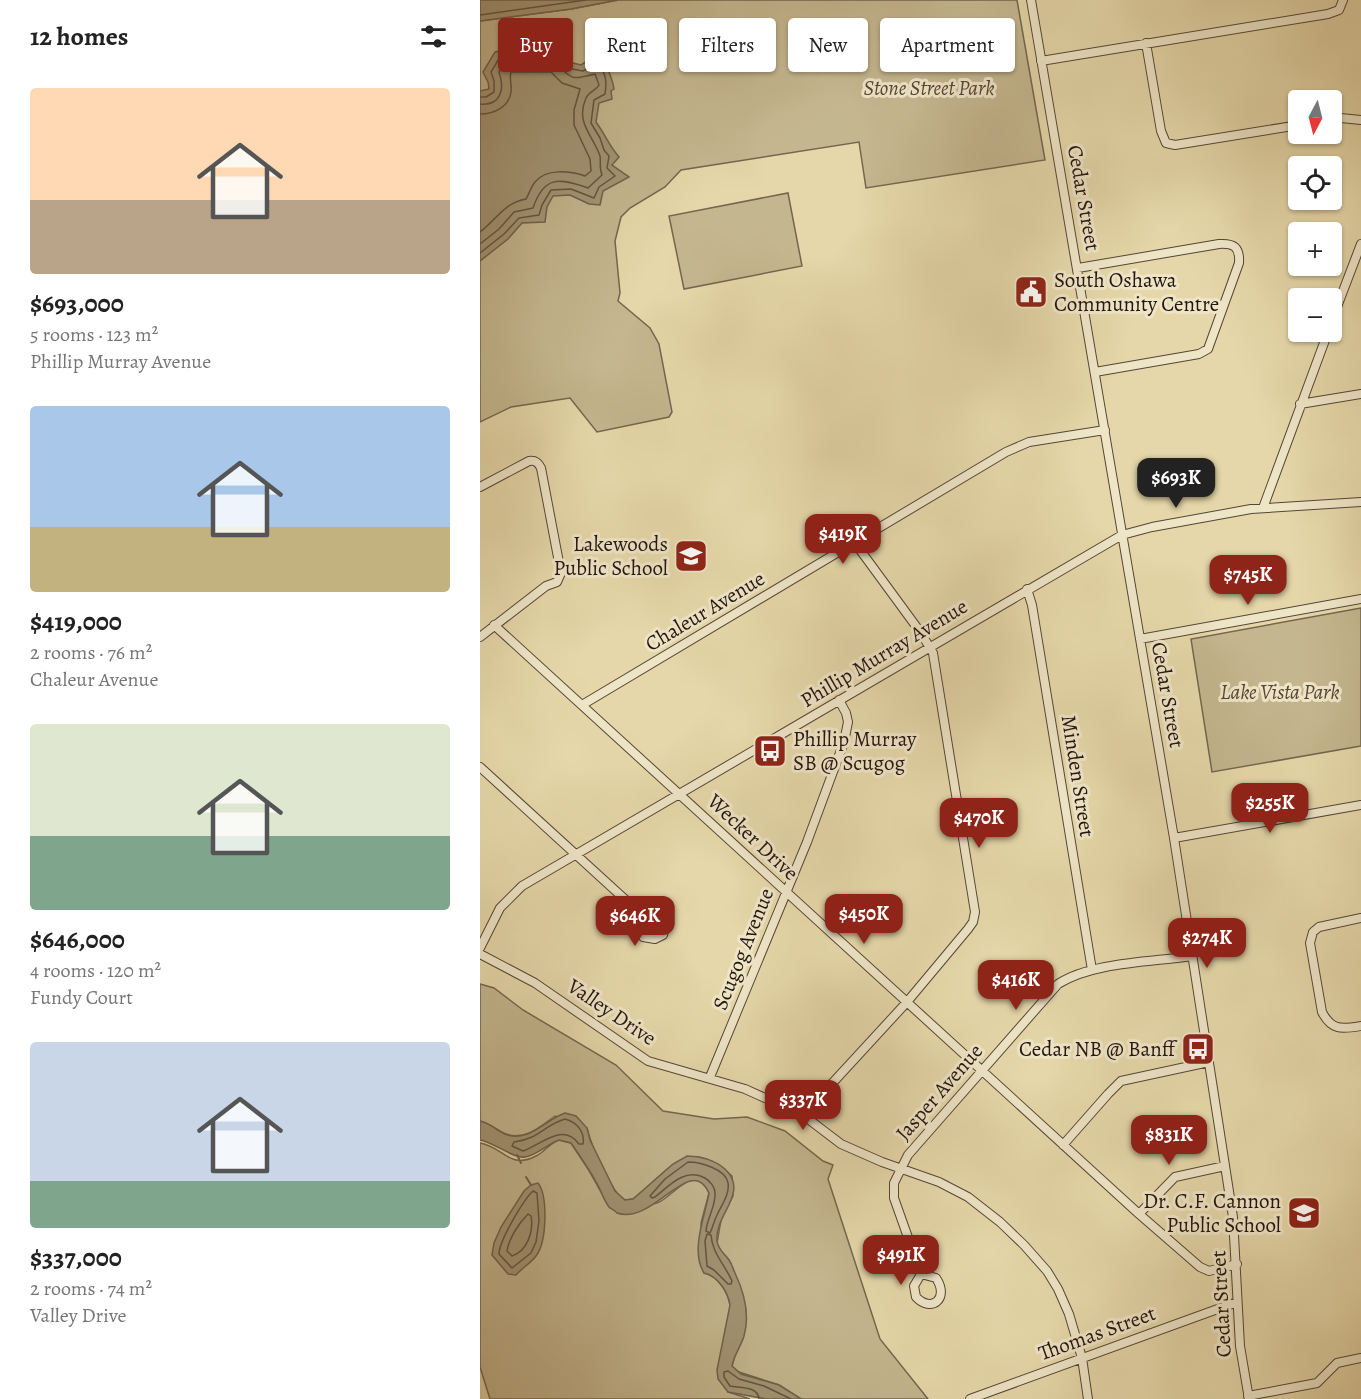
<!DOCTYPE html>
<meta charset="utf-8">
<style>
body{margin:0;font-family:Alegreya,serif;background:#f2f2f2;color:#222;height:100vh;display:flex;flex-direction:column;font-size:22px;white-space:nowrap}
*{box-sizing:border-box;margin:0}
p{font-size:20px;color:#767676}
.icon{flex:none;width:33px;height:33px;fill:none;stroke:currentColor;stroke-width:2;stroke-linecap:round;stroke-linejoin:round}
.map{position:relative;flex:1;overflow:hidden}
.side{display:flex;flex-direction:column;background:#fff;width:480px}
.side>*{flex:none}
.guide{position:absolute;left:18px;top:18px;width:570px;height:54px;display:flex;gap:12px}
.needle{width:39px;rotate:187deg}
.tools{position:absolute;left:808px;top:90px;display:grid;gap:12px}
.tools a{display:grid;place-items:center;width:54px;height:54px;border-radius:6px;background:#fff;box-shadow:0 2px 4px #0004;font-size:30px}
.price{position:absolute;translate:-50% -51px;padding:0 14px;border-radius:12px;background:#8f2418;color:#fff;font-size:20px;line-height:39px;filter:drop-shadow(0 2px 3px #0008)}
.price::after{content:'';position:absolute;left:50%;top:36px;width:18px;height:14px;margin-left:-9px;background:inherit;clip-path:polygon(0 0,100% 0,50% 100%)}
.price.current{background:#222;color:#fff}
ul{padding:0;list-style:none}
li{display:grid;align-content:center;gap:12px;height:318px;padding:0 30px}
li span{display:grid;place-items:center;height:186px;border-radius:6px;color:#555}
li>.icon{margin-inline-start:auto}
span .icon{width:108px;height:108px;fill:#fffc;stroke-width:1}
li b{font-size:26px}
h2{display:flex;justify-content:space-between;align-items:center;height:72px;padding:0 30px;font-size:26px}
.pill{padding:0 21px;border-radius:6px;background:#fff;box-shadow:0 2px 4px #0004;font-size:21px;line-height:54px}
.pill.current{background:#8f2418;color:#fff}
main{display:flex;flex:1;min-height:0}
.map>svg:first-child{display:block}
.green{fill:#c4b68f;stroke:#74664f;stroke-width:1.5}
.water{fill:#a39575;stroke:#70624c;stroke-width:1.5}
.lines{fill:none;stroke-linecap:round;stroke-linejoin:round}
.shore{stroke:#645542;stroke-width:1.5}
.stream{stroke:#70624c;stroke-width:2}
.minor-casing{stroke:#544636;stroke-width:10}
.minor{stroke:#eee5c7;stroke-width:8}
.labels{text-anchor:middle;dominant-baseline:central;stroke-width:6;stroke-linejoin:round;paint-order:stroke}
.park-label{font-size:21px;font-style:italic;fill:#544535;stroke:#eee5c7}
.street-label{font-size:21px;fill:#24150f;stroke:#eee5c7}
.poi-label{font-size:21px;fill:#24150f;stroke:#eee5c7;text-anchor:end}
</style>
<main>
<section class="side">
<h2>12 homes<svg class="icon" aria-label="filters" viewBox="0 0 24 24"><path d="M4 7h16M4 17h16"/><circle cx="9" cy="7" r="2"/><circle cx="15" cy="17" r="2"/></svg></h2>
<ul>
<li><span style="background:linear-gradient(#ffd9b3 60%,#b9a48a 0)"><svg class="icon" aria-label="home" viewBox="0 0 24 24"><path d="M3 11l9-7 9 7M6 9v11h12V9"/></svg></span><div><b>$693,000</b><p>5 rooms · 123 m²</p><p>Phillip Murray Avenue</p></div></li>
<li><span style="background:linear-gradient(#a9c7e8 65%,#c2b280 0)"><svg class="icon" aria-label="home" viewBox="0 0 24 24"><path d="M3 11l9-7 9 7M6 9v11h12V9"/></svg></span><div><b>$419,000</b><p>2 rooms · 76 m²</p><p>Chaleur Avenue</p></div></li>
<li><span style="background:linear-gradient(#dfe7d0 60%,#7fa58c 0)"><svg class="icon" aria-label="home" viewBox="0 0 24 24"><path d="M3 11l9-7 9 7M6 9v11h12V9"/></svg></span><div><b>$646,000</b><p>4 rooms · 120 m²</p><p>Fundy Court</p></div></li>
<li><span style="background:linear-gradient(#c9d6e8 75%,#7fa58c 0)"><svg class="icon" aria-label="home" viewBox="0 0 24 24"><path d="M3 11l9-7 9 7M6 9v11h12V9"/></svg></span><div><b>$337,000</b><p>2 rooms · 74 m²</p><p>Valley Drive</p></div></li>
</ul>
</section>
<div class="map">
<svg width="881" height="1399" viewBox="0 0 881 1399">
<rect width="100%" height="100%" fill="#e5d7a9"/>
<filter id="stains"><feTurbulence type="fractalNoise" baseFrequency=".00333" numOctaves="4"/><feColorMatrix values="0 0 0 0 .2 0 0 0 0 .09 0 0 0 0 .02 0 0 0 .5 -.17"/></filter>
<radialGradient id="worn" r=".72"><stop offset=".6" stop-color="#630" stop-opacity="0"/><stop offset="1" stop-color="#630" stop-opacity=".3"/></radialGradient>
<path class="green" d="M 138,0 L 537,0 L 565,160 L 386,188 L 379,142 L 201,170 L 185,187 L 150,208 L 141,217 L 135,241 L 140,293 L 138,301 L 170,328 L 179,344 L 192,412 L 189,417 L 117,432 L 90,398 L 31,407 L 0,422 L 0,21 L 91,9 Z
M 308,193 L 322,266 L 204,289 L 189,216 Z
M 881,608 L 881,746 L 732,772 L 711,639 Z
M 0,984 L 14,988 L 43,1010 L 136,1065 L 183,1111 L 234,1119 L 267,1117 L 305,1131 L 343,1161 L 353,1165 L 348,1179 L 400,1339 L 448,1399 L 321,1399 L 299,1385 L 256,1371 L 252,1366 L 266,1310 L 249,1260 L 241,1251 L 237,1243 L 241,1220 L 253,1196 L 252,1176 C 206,1133 190,1171 153,1199 L 145,1200 C 131,1193 111,1145 107,1128 L 75,1116 C 61,1126 45,1141 26,1134 C 17,1130 10,1124 0,1121 Z
M 79,1140 L 91,1143 L 108,1169 L 130,1208 C 144,1206 162,1207 177,1203 C 193,1198 214,1160 229,1193 L 221,1223 L 224,1273 C 238,1276 248,1292 250,1305 L 248,1392 L 270,1399 L 10,1399 L 0,1367 L 0,1143 C 24,1147 29,1170 56,1156 C 65,1152 68,1144 79,1140 Z"/>
<path class="water" d="M 0,0 L 138,0 L 91,9 L 0,21 Z
M 34,48 L 82,50 L 93,63 L 101,65 L 124,50 C 123,64 132,74 134,89 L 131,91 L 132,99 L 119,103 L 116,122 C 125,134 129,146 139,157 L 132,165 L 149,177 L 123,191 L 120,205 L 109,204 L 90,195 L 73,196 L 67,207 L 65,222 L 42,223 L 28,239 L 0,261 L 0,91 L 9,89 L 8,82 L 3,72 L 15,52 Z
M 85,1113 L 96,1116 L 107,1128 L 110,1140 L 135,1191 L 145,1200 L 153,1199 L 193,1164 L 207,1156 C 220,1156 235,1160 245,1169 C 270,1193 234,1215 237,1241 C 238,1250 245,1254 249,1260 C 252,1264 253,1269 255,1273 C 264,1292 270,1315 264,1336 C 261,1346 254,1355 252,1366 L 261,1374 L 299,1385 L 321,1399 L 286,1399 L 248,1392 L 238,1379 L 237,1370 L 250,1305 C 248,1292 238,1276 224,1273 C 210,1251 225,1216 229,1193 C 211,1152 173,1226 137,1213 C 137,1212 130,1208 129,1207 C 124,1201 121,1190 116,1182 C 109,1169 100,1156 91,1143 L 79,1140 C 67,1144 58,1155 45,1157 C 34,1159 13,1142 0,1140 L 0,1121 C 10,1123 16,1130 25,1134 C 48,1144 66,1119 85,1113 Z
M 58,1183 C 68,1196 67,1242 56,1256 C 51,1263 42,1268 36,1275 L 28,1274 L 12,1255 L 14,1243 L 21,1227 L 44,1191 L 51,1185 Z"/>
<g class="lines">
<path class="shore" d="M 0,15 L 106,0
M 0,97 L 6,97 L 14,92 L 14,81 L 11,72 L 20,57 L 34,54 L 78,56 L 92,69 L 103,71 L 118,63 C 126,74 127,81 125,94 L 114,100 L 111,123 L 120,138 L 124,150 L 129,156 L 127,168 L 135,176 L 119,187 L 114,198 L 91,189 L 71,190 L 62,205 L 59,215 L 39,218 L 24,234 L 0,253
M 0,104 C 21,106 25,89 19,72 L 25,64 L 35,62 L 75,63 C 93,80 91,80 115,74 L 119,85 C 116,91 109,91 106,98 C 95,123 113,135 120,156 C 121,162 119,168 122,175 L 108,188 C 80,178 64,175 53,208 L 34,212 L 19,229 L 0,244
M 0,114 C 14,114 29,107 31,92 C 32,85 29,78 31,72 L 71,72 L 82,83 L 100,89 L 94,110 L 94,125 L 110,159 L 111,171 L 105,176 C 90,171 66,168 55,182 C 51,187 49,194 46,199 C 24,203 17,219 0,232
M 85,1119 C 97,1122 105,1132 103,1144 L 99,1144 C 83,1122 62,1144 43,1151 L 32,1146 L 34,1142 C 59,1139 64,1125 85,1119 Z
M 208,1162 C 220,1162 246,1169 248,1183 C 250,1194 241,1206 237,1215 C 234,1221 233,1227 230,1233 L 226,1231 C 227,1218 236,1206 235,1193 C 235,1187 230,1181 225,1178 C 205,1167 189,1186 175,1197 L 172,1198 L 170,1196 L 185,1179 Z
M 53,1191 L 57,1193 L 59,1221 L 56,1242 L 51,1253 L 32,1268 L 19,1254 C 19,1241 44,1199 53,1191 Z
M 48,1214 L 51,1216 C 54,1232 47,1251 32,1256 L 27,1251 C 29,1238 39,1223 48,1214 Z
M 227,1234 L 231,1235 C 232,1253 245,1265 252,1281 L 251,1284 L 248,1284 L 234,1270 L 227,1266 L 225,1241 Z
M 279,1399 C 278,1386 260,1388 250,1386 L 244,1377 L 244,1372 L 248,1371 L 259,1379 L 284,1386 L 311,1399"/>
<path class="stream" d="M 37,1155 L 41,1163
M 46,1177 L 51,1185"/>
<defs>
<path id="minor" d="M 551,0 L 694,838 L 753,1217 L 760,1346 L 769,1399
M 666,43 L 681,131 L 686,143 L 695,145 L 819,125
M 561,61 L 848,14 L 859,10 L 863,0
M 852,119 L 861,118 L 881,120
M 598,268 L 739,244 C 754,243 760,247 759,263 L 728,349 L 719,354 L 615,372
M 852,320 L 881,244
M 820,404 L 881,394
M 0,487 L 49,461 C 55,460 58,462 61,468 L 81,573 L 77,582 L 66,586 L 0,637
M 783,508 L 848,332
M 547,589 L 552,605 L 612,970
M 14,625 L 659,1214 L 720,1267 L 729,1271 L 757,1264
M 660,639 L 881,599
M 102,705 L 526,452 L 549,442 L 625,430
M 0,767 L 161,914 L 159,927 L 163,937 L 175,939 L 183,935 L 186,923 L 179,913 L 169,910 L 161,914
M 694,838 L 881,805
M 881,918 L 839,927 L 833,932 L 830,943 L 842,1012 C 852,1031 862,1029 881,1026
M 0,948 L 20,908 L 42,886 L 642,535 L 672,527 L 771,509 L 881,502
M 0,954 L 55,983 L 168,1061 L 265,1089 L 323,1115 L 361,1144 L 402,1162 L 459,1182 L 488,1197 L 520,1222 L 544,1245 L 567,1271 L 578,1289 L 589,1314 L 602,1358 L 608,1399
M 230,1077 L 327,842 L 364,742 L 368,722 L 366,713 L 359,700
M 323,1115 L 427,1002 L 488,929 L 493,922 L 495,912 L 453,653 L 441,633 L 375,543
M 583,1145 L 628,1094 L 641,1081 L 729,1062
M 659,1214 L 695,1177 L 745,1166
M 441,1274 L 456,1278 C 470,1299 451,1313 436,1297 L 434,1286 L 441,1274 L 414,1198 L 414,1183 L 428,1155 L 578,984 C 612,962 672,962 712,956
M 768,1396 L 837,1383 L 857,1363 L 881,1358
M 490,1399 L 757,1302"/>
</defs>
<use href="#minor" class="minor-casing"/>
<use href="#minor" class="minor"/>
</g>
<defs>
<symbol id="civic-square" viewBox="-11 -11 22 22"><rect x="-9" y="-9" width="18" height="18" rx="4" fill="#8f2418" stroke="#eee5c7"/><path d="M-.6-6.5H3V-4.5H.6V-3L4-1V1h2V6H-6V1h2V-1L-.6-3ZM-1.2 2.5V6h2.4V2.5Z" fill="#fff"/></symbol>
<symbol id="school-square" viewBox="-11 -11 22 22"><rect x="-9" y="-9" width="18" height="18" rx="4" fill="#8f2418" stroke="#eee5c7"/><path d="M0-5L7-2L0 1L-7-2ZM-4 1L0 2.5L4 1V4Q0 6-4 4Z" fill="#fff"/></symbol>
<symbol id="bus-square" viewBox="-11 -11 22 22"><rect x="-9" y="-9" width="18" height="18" rx="4" fill="#8f2418" stroke="#eee5c7"/><path d="M-5-6H5V4H4V6H2V4H-2V6H-4V4H-5ZM-3.5-4V0h7V-4ZM-3.5 1.2v1.5H-2V1.2ZM2 1.2v1.5H3.5V1.2Z" fill="#fff"/></symbol>
</defs>
<g fill-rule="evenodd">
<use href="#civic-square" x="532" y="273" width="38" height="38"/>
<use href="#school-square" x="192" y="537" width="38" height="38"/>
<use href="#bus-square" x="271" y="732" width="38" height="38"/>
<use href="#bus-square" x="699" y="1030" width="38" height="38"/>
<use href="#school-square" x="805" y="1194" width="38" height="38"/>
</g>
<g class="labels">
<g class="park-label">
<text x="449" y="88">Stone Street Park</text>
<text x="800" y="692">Lake Vista Park</text>
</g>
<g class="street-label">
<text transform="translate(604 198) rotate(80)">Cedar Street</text>
<text transform="translate(225 611) rotate(-31)">Chaleur Avenue</text>
<text transform="translate(404 653) rotate(-31)">Phillip Murray Avenue</text>
<text transform="translate(688 695) rotate(80)">Cedar Street</text>
<text transform="translate(598 776) rotate(81)">Minden Street</text>
<text transform="translate(273 837) rotate(43)">Wecker Drive</text>
<text transform="translate(263 949) rotate(-68)">Scugog Avenue</text>
<text transform="translate(132 1012) rotate(34)">Valley Drive</text>
<text transform="translate(459 1092) rotate(-49)">Jasper Avenue</text>
<text transform="translate(741 1304) rotate(-93)">Cedar Street</text>
<text transform="translate(617 1333) rotate(-20)">Thomas Street</text>
</g>
<g class="poi-label">
<text x="574" y="280" text-anchor="start">South Oshawa<tspan x="574" dy="24">Community Centre</tspan></text>
<text x="188" y="544">Lakewoods<tspan x="188" dy="24">Public School</tspan></text>
<text x="313" y="739" text-anchor="start">Phillip Murray<tspan x="313" dy="24">SB @ Scugog</tspan></text>
<text x="695" y="1049">Cedar NB @ Banff</text>
<text x="801" y="1201">Dr. C.F. Cannon<tspan x="801" dy="24">Public School</tspan></text>
</g>
</g>
<rect width="100%" height="100%" filter="url(#stains)"/>
<rect width="100%" height="100%" fill="url(#worn)"/>
</svg>
<div class="tools">
<a><svg class="needle" viewBox="-14 -14 28 28"><path d="M0-13l5 13h-10z" fill="#e53935"/><path d="M0 13l5-13h-10z" fill="#767676"/></svg></a>
<a><svg class="icon" aria-label="locate" viewBox="0 0 24 24"><circle cx="12" cy="12" r="6"/><path d="M12 2v4M12 18v4M2 12h4M18 12h4"/></svg></a>
<a>+</a>
<a>−</a>
</div>
<b class="price current" style="left:696px;top:509px">$693K</b>
<b class="price" style="left:363px;top:565px">$419K</b>
<b class="price" style="left:768px;top:606px">$745K</b>
<b class="price" style="left:790px;top:834px">$255K</b>
<b class="price" style="left:499px;top:849px">$470K</b>
<b class="price" style="left:384px;top:945px">$450K</b>
<b class="price" style="left:155px;top:947px">$646K</b>
<b class="price" style="left:727px;top:969px">$274K</b>
<b class="price" style="left:536px;top:1011px">$416K</b>
<b class="price" style="left:323px;top:1131px">$337K</b>
<b class="price" style="left:689px;top:1166px">$831K</b>
<b class="price" style="left:421px;top:1286px">$491K</b>
<div class="guide">
<a class="pill current">Buy</a>
<a class="pill">Rent</a>
<a class="pill">Filters</a>
<a class="pill">New</a>
<a class="pill">Apartment</a>
</div>
</div>
</main>
